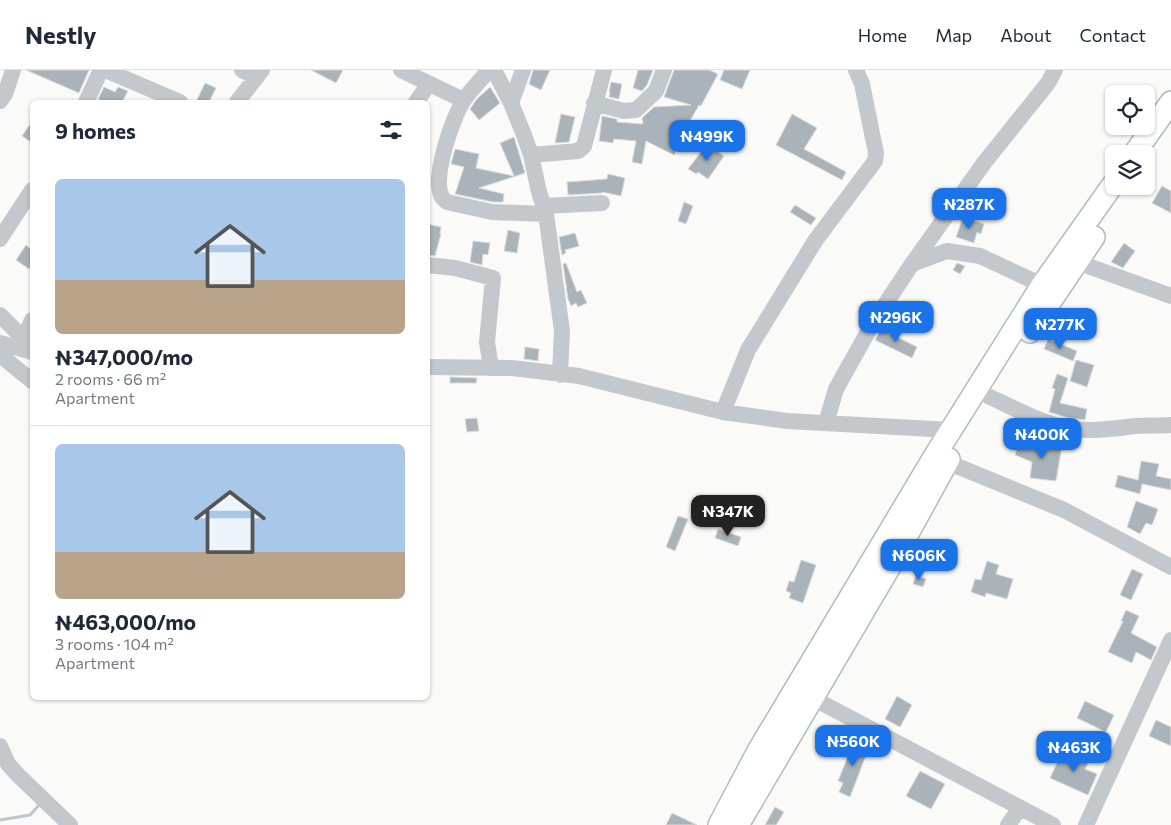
<!DOCTYPE html>
<meta charset="utf-8">
<style>
body{margin:0;font-family:Commissioner,sans-serif;background:#f2f2f3;color:#1f2937;height:100vh;display:flex;flex-direction:column;font-size:19px;white-space:nowrap}
*{box-sizing:border-box;margin:0}
p{font-size:16px;color:#747a83}
.icon{flex:none;width:28px;height:28px;fill:none;stroke:currentColor;stroke-width:2;stroke-linecap:round;stroke-linejoin:round}
.map{position:relative;flex:1;overflow:hidden}
.panel{position:absolute;left:30px;top:30px;width:400px;height:600px;display:flex;flex-direction:column;background:#fff;border-radius:8px;box-shadow:0 1px 4px #0004}
.panel>*{flex:none}
.controls{position:absolute;left:1105px;top:15px;display:grid;gap:10px}
.controls a{display:grid;place-items:center;width:50px;height:50px;border-radius:8px;background:#fff;box-shadow:0 1px 4px #0004;font-size:25px}
.price{position:absolute;translate:-50% -42px;padding:0 11px;border-radius:10px;background:#1a73e8;color:#fff;font-size:16px;line-height:32px;filter:drop-shadow(0 1px 2px #0008)}
.price::after{content:'';position:absolute;left:50%;top:30px;width:15px;height:11px;margin-left:-8px;background:inherit;clip-path:polygon(0 0,100% 0,50% 100%)}
.price.current{background:#222;color:#fff}
ul{padding:0;list-style:none}
li{display:grid;align-content:center;gap:10px;height:265px;padding:0 25px}
li+li{border-top:1px solid #e0e1e3}
li span{display:grid;place-items:center;height:155px;border-radius:8px;color:#555}
li>.icon{margin-inline-start:auto}
span .icon{width:90px;height:90px;fill:#fffc;stroke-width:1}
li b{font-size:21px}
h2{display:flex;justify-content:space-between;align-items:center;height:60px;padding:0 25px;font-size:21px}
header{display:flex;align-items:center;gap:30px;box-sizing:border-box;height:70px;padding:0 25px;background:#fff;border-bottom:1px solid #e0e1e3}
header strong{font-size:24px}
nav{display:flex;gap:28px;margin-inline-start:auto;font-size:18px}
.map>svg:first-child{display:block}
.lines{fill:none;stroke-linecap:round;stroke-linejoin:round}
.stream{stroke:#bbc7cb;stroke-width:3}
.building{fill:#aab3b9;stroke:#dcdcda}
.major-casing{stroke:#b5babe;stroke-width:24}
.minor{stroke:#c3c8cc;stroke-width:16}
.major{stroke:#fff;stroke-width:21}
</style>
<header>
<strong>Nestly</strong>
<nav><a>Home</a><a>Map</a><a>About</a><a>Contact</a></nav>
</header>
<div class="map">
<svg width="1171" height="755" viewBox="0 0 1171 755">
<rect width="100%" height="100%" fill="#fafaf8"/>
<g class="lines">
<path class="stream" d="M 0,750 L 30,745 L 41,733"/>
</g>
<path class="building" d="M 26,0 L 89,0 L 79,23 Z
M 311,0 L 343,0 L 336,13 Z
M 533,0 L 550,0 L 541,20 L 529,14 Z
M 638,0 L 653,0 L 647,15 L 642,21 L 633,18 Z
M 674,0 L 709,0 L 718,4 L 701,36 L 699,35 L 687,56 L 692,60 L 686,69 L 683,67 L 674,85 L 646,71 L 642,94 L 632,92 L 636,71 L 614,69 L 613,73 L 599,71 L 602,46 L 617,49 L 617,52 L 643,54 L 642,48 L 654,37 L 691,35 L 664,27 Z
M 724,0 L 750,0 L 742,19 L 720,10 Z
M 611,12 L 622,14 L 619,29 L 609,27 L 610,22 L 609,22 Z
M 205,13 L 216,18 L 209,32 L 196,32 Z
M 104,17 L 115,22 L 118,17 L 128,21 L 122,32 L 105,32 L 98,29 Z
M 490,17 L 500,33 L 479,50 L 470,39 L 477,29 Z
M 561,44 L 575,47 L 569,72 L 555,73 Z
M 792,44 L 817,58 L 804,79 L 846,102 L 842,110 L 776,75 Z
M 32,51 L 32,73 L 22,66 Z
M 514,67 L 525,103 L 479,118 L 504,124 L 503,132 L 493,132 L 455,124 L 464,97 L 451,94 L 455,79 L 479,84 L 476,98 L 514,106 L 500,73 Z
M 707,74 L 724,86 L 708,109 L 698,102 L 696,104 L 688,99 Z
M 608,104 L 625,108 L 621,126 L 602,122 L 602,123 L 568,125 L 567,112 L 607,109 Z
M 1162,116 L 1171,121 L 1171,143 L 1152,133 Z
M 684,132 L 693,136 L 686,154 L 678,151 Z
M 795,135 L 816,148 L 811,155 L 790,142 Z
M 963,147 L 984,154 L 981,164 L 977,162 L 974,173 L 956,167 Z
M 428,154 L 441,157 L 440,164 L 441,164 L 435,186 L 428,185 Z
M 508,160 L 520,163 L 517,183 L 504,181 Z
M 575,163 L 579,176 L 565,180 L 566,183 L 562,185 L 559,167 Z
M 473,171 L 490,173 L 488,185 L 483,184 L 482,195 L 470,192 Z
M 1124,173 L 1135,181 L 1123,198 L 1111,192 Z
M 26,175 L 32,180 L 32,194 L 29,199 L 16,190 Z
M 566,193 L 577,222 L 581,220 L 587,233 L 578,237 L 576,233 L 571,236 L 568,229 L 563,194 Z
M 957,193 L 965,196 L 960,204 L 953,200 Z
M 881,259 L 917,277 L 912,288 L 875,270 Z
M 1048,269 L 1077,281 L 1073,291 L 1044,279 Z
M 525,277 L 539,279 L 538,291 L 524,289 Z
M 1076,290 L 1094,295 L 1087,317 L 1070,311 Z
M 1057,304 L 1068,308 L 1060,333 L 1087,339 L 1085,350 L 1065,347 L 1049,342 L 1055,319 L 1052,318 Z
M 450,307 L 477,308 L 476,313 L 450,313 Z
M 477,348 L 479,361 L 467,362 L 465,349 Z
M 1020,371 L 1045,381 L 1047,373 L 1062,376 L 1056,411 L 1030,408 L 1032,392 L 1015,385 Z
M 1141,391 L 1159,394 L 1156,406 L 1171,409 L 1171,420 L 1142,414 L 1140,424 L 1115,417 L 1118,405 L 1138,410 Z
M 1136,431 L 1158,439 L 1152,455 L 1146,453 L 1140,464 L 1127,457 Z
M 678,446 L 688,449 L 675,481 L 666,477 Z
M 718,459 L 741,467 L 738,476 L 715,468 Z
M 801,490 L 816,495 L 803,533 L 789,528 L 791,523 L 786,521 L 789,511 L 794,512 Z
M 987,491 L 999,495 L 996,504 L 1013,509 L 1007,529 L 986,523 L 985,527 L 971,522 L 975,509 L 981,510 Z
M 1132,499 L 1143,504 L 1131,530 L 1120,525 Z
M 916,505 L 926,509 L 923,517 L 913,514 Z
M 1126,540 L 1139,546 L 1131,563 L 1157,577 L 1151,590 L 1136,582 L 1132,593 L 1108,582 L 1123,551 L 1121,551 Z
M 897,626 L 912,635 L 900,657 L 885,649 Z
M 1085,631 L 1114,645 L 1106,662 L 1077,648 Z
M 1156,650 L 1171,657 L 1171,676 L 1149,666 Z
M 855,669 L 870,675 L 850,727 L 839,722 L 843,713 L 838,711 Z
M 1063,680 L 1089,691 L 1085,699 L 1097,704 L 1088,725 L 1050,708 Z
M 920,701 L 945,714 L 931,739 L 906,726 Z
M 775,737 L 784,742 L 776,755 L 765,755 Z
M 672,743 L 697,755 L 666,755 Z"/>
<g class="lines">
<defs>
<path id="major" d="M 1134,84 L 1171,32
M 1030,262 L 1094,167
M 719,755 L 758,681 L 934,387 L 1042,215 L 1114,113
M 738,755 L 888,500 L 949,389"/>
</defs>
<use href="#major" class="major-casing"/>
<path class="minor" d="M 105,0 L 180,32
M 242,0 L 256,7
M 401,0 L 463,30
M 489,0 C 481,10 471,19 464,30 C 453,46 431,109 442,127 C 442,128 446,131 447,132 L 492,142 L 546,144
M 494,0 L 511,33 L 524,65 L 531,85 L 539,122 L 546,144 L 562,261 L 560,305
M 0,31 L 5,24 L 13,0
M 86,32 L 101,0
M 237,32 L 262,0
M 416,32 L 429,14
M 511,33 L 523,0
M 594,33 L 624,41 L 636,40 L 656,21 L 664,0
M 531,85 L 578,81 L 584,76 L 604,0
M 543,136 L 602,133
M 0,169 L 32,120
M 1077,192 L 1171,226
M 912,194 L 984,93 L 1048,13 L 1055,0
M 428,195 L 455,198 L 493,208 L 487,272 L 491,298
M 0,245 L 24,269
M 0,273 L 32,282
M 20,276 L 32,250
M 0,285 L 32,311
M 428,297 L 512,298 L 579,306 L 723,342 L 787,351 L 951,360
M 988,326 C 1016,339 1044,355 1074,359 C 1095,362 1116,358 1136,356 C 1148,355 1159,356 1171,355
M 723,342 L 748,280 L 815,171 L 875,91 L 876,83 L 862,14 L 856,0
M 826,353 L 836,319 L 874,251 L 912,194 L 947,181 L 980,186 L 1042,215
M 947,392 L 1064,440 L 1171,497
M 803,623 L 1053,755
M 0,676 L 8,694 L 18,705 L 70,755
M 1008,755 L 1020,738
M 1086,755 L 1171,570"/>
<use href="#major" class="major"/>
</g>
</svg>
<div class="controls">
<a><svg class="icon" aria-label="locate" viewBox="0 0 24 24"><circle cx="12" cy="12" r="6"/><path d="M12 2v4M12 18v4M2 12h4M18 12h4"/></svg></a>
<a><svg class="icon" aria-label="layers" viewBox="0 0 24 24"><path d="M12 4l9 5-9 5-9-5zM3 14l9 5 9-5"/></svg></a>
</div>
<b class="price" style="left:707px;top:92px">₦499K</b>
<b class="price" style="left:969px;top:160px">₦287K</b>
<b class="price" style="left:896px;top:273px">₦296K</b>
<b class="price" style="left:1060px;top:280px">₦277K</b>
<b class="price" style="left:1042px;top:390px">₦400K</b>
<b class="price current" style="left:728px;top:467px">₦347K</b>
<b class="price" style="left:919px;top:511px">₦606K</b>
<b class="price" style="left:853px;top:697px">₦560K</b>
<b class="price" style="left:1074px;top:703px">₦463K</b>
<section class="panel">
<h2>9 homes<svg class="icon" aria-label="filters" viewBox="0 0 24 24"><path d="M4 7h16M4 17h16"/><circle cx="9" cy="7" r="2"/><circle cx="15" cy="17" r="2"/></svg></h2>
<ul>
<li><span style="background:linear-gradient(#a9c7e8 65%,#b9a48a 0)"><svg class="icon" aria-label="home" viewBox="0 0 24 24"><path d="M3 11l9-7 9 7M6 9v11h12V9"/></svg></span><div><b>₦347,000/mo</b><p>2 rooms · 66 m²</p><p>Apartment</p></div></li>
<li><span style="background:linear-gradient(#a9c7e8 70%,#b9a48a 0)"><svg class="icon" aria-label="home" viewBox="0 0 24 24"><path d="M3 11l9-7 9 7M6 9v11h12V9"/></svg></span><div><b>₦463,000/mo</b><p>3 rooms · 104 m²</p><p>Apartment</p></div></li>
</ul>
</section>
</div>
